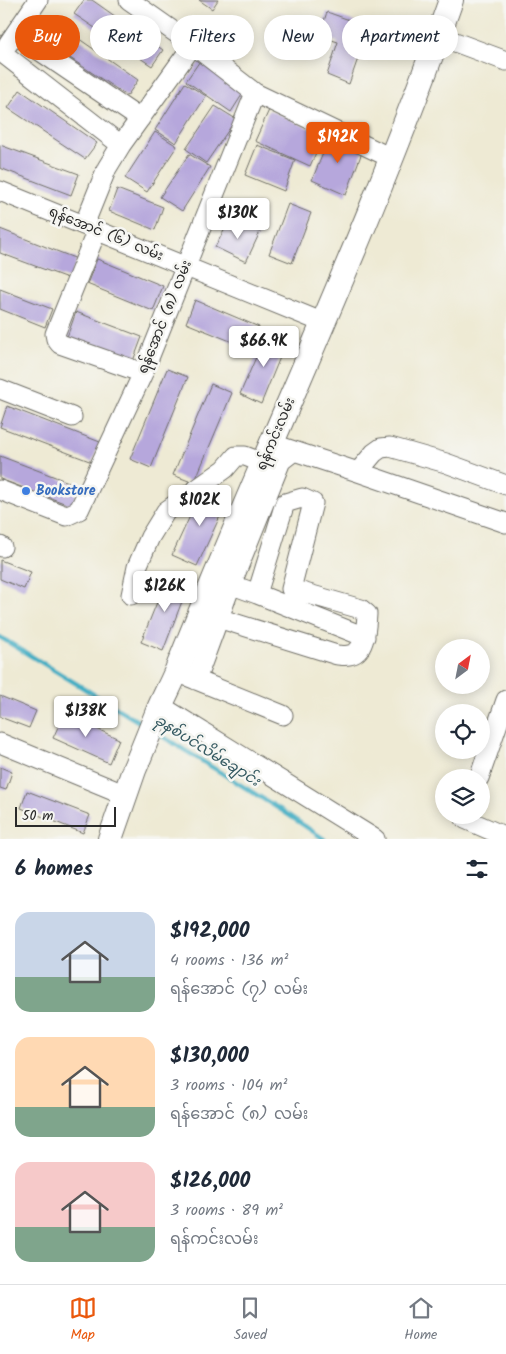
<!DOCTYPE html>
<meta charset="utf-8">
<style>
body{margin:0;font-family:Kalam,"Noto Sans Myanmar",sans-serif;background:#f6f6f7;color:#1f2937;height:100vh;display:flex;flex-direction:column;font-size:19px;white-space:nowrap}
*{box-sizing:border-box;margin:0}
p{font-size:16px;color:#747a83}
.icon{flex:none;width:28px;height:28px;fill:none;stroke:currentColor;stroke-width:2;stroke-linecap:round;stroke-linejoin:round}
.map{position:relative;height:839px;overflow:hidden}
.sheet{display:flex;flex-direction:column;background:#fff;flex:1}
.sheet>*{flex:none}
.top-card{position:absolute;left:15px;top:15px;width:476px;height:45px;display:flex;gap:10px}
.needle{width:32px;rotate:32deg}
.tools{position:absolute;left:435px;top:639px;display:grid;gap:10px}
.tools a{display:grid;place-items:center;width:55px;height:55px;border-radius:50%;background:#fff;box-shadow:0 2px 12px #0003;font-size:25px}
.scale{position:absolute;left:15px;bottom:12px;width:101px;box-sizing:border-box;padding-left:5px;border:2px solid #2b2b2b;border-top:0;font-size:14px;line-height:18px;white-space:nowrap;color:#2b2b2b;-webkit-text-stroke:4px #f6f6f2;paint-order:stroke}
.price{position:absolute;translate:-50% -42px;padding:0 11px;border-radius:5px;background:#fff;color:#222;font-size:16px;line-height:32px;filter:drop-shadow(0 1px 2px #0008)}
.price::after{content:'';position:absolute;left:50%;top:30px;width:15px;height:11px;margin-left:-8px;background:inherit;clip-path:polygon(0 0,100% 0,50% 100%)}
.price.selected{background:#ea580c;color:#fff}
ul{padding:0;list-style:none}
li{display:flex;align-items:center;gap:15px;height:125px;padding:0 15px}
li span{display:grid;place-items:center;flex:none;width:140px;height:100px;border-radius:15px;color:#555}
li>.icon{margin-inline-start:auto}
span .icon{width:60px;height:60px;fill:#fffc;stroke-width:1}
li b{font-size:21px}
h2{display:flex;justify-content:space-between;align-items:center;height:60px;padding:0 15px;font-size:21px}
.pill{padding:0 18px;border-radius:22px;background:#fff;box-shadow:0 2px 12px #0003;font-size:18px;line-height:45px}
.pill.selected{background:#ea580c;color:#fff}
.tabs{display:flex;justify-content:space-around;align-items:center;height:70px;border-top:1px solid #e0e1e3;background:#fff;font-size:14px;color:#747a83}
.tabs a{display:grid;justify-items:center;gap:2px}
.tabs .selected{color:#ea580c}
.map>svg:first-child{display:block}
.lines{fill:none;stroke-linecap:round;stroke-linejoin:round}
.stream{stroke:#45afc4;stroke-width:4.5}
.building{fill:#b6a7dc}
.minor-casing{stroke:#6f6e66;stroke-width:21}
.major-casing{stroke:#6f6e66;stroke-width:26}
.minor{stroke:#fff;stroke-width:19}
.major{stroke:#fff;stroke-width:24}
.shop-dot{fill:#3f7fe0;stroke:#f6f6f2;stroke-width:2}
.labels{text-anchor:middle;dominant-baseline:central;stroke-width:5;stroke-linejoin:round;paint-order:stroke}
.street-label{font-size:14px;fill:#2b2b2b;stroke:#f6f6f2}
.shop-label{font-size:14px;font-weight:bold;fill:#366cbe;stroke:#f6f6f2;text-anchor:start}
.water-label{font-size:15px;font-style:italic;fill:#345961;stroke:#f6f6f2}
</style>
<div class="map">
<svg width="506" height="839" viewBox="0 0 506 839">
<rect width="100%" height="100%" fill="#f6f6f2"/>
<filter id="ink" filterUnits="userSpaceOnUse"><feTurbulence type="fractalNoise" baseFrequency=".02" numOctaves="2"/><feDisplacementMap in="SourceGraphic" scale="10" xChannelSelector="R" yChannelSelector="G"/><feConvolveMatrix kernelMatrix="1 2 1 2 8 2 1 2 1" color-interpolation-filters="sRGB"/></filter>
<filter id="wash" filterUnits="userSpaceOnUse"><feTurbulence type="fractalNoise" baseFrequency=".0096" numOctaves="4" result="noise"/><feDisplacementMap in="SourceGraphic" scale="20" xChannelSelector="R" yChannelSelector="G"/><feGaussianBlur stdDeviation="1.12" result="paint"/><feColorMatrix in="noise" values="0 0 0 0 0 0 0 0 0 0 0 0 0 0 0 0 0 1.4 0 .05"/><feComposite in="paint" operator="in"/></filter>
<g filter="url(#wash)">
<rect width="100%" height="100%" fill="#eeead4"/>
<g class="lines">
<path class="stream" d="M 0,637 L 144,725
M 157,733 L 281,810 L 324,839"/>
</g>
<g id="blocks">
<path class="building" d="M 84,0 L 92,0 L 163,50 L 152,66 L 74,14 Z
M 199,0 L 218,0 L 212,9 Z
M 327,12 L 369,27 L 349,84 L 327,75 L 338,42 L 319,36 Z
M 62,27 L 138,80 L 127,96 L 49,44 Z
M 202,58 L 247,87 L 231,112 L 186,81 Z
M 185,83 L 206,96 L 176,143 L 155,130 Z
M 20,90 L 97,143 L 85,159 L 8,108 Z
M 215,106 L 236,119 L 206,163 L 186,149 Z
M 269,110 L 324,135 L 310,166 L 255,141 Z
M 155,132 L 177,146 L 147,192 L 125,178 Z
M 331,134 L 364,147 L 346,195 L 312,180 Z
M 0,145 L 79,174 L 71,195 L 0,168 Z
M 257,145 L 295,160 L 284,191 L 245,175 Z
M 189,154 L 210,167 L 182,211 L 160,197 Z
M 117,189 L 163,207 L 155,230 L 109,211 Z
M 288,204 L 311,213 L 292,263 L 269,254 Z
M 231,218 L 260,232 L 246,262 L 215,247 Z
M 0,229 L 77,259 L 70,279 L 0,253 Z
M 97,259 L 163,286 L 153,311 L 87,284 Z
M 0,289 L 52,309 L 45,327 L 0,309 Z
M 195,300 L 259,327 L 250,349 L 186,323 Z
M 76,312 L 142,337 L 133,361 L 67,337 Z
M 267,332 L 287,340 L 261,404 L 240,394 Z
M 167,369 L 188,377 L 151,468 L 130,459 Z
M 211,384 L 232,393 L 194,483 L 173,475 Z
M 7,406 L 100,442 L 92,462 L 0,427 Z
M 0,456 L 79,486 L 72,506 L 0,479 Z
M 203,488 L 228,499 L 197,566 L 172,555 Z
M 0,560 L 31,572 L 24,589 L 0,579 Z
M 168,575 L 189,583 L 163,651 L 141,642 Z
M 0,696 L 36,711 L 29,728 L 0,717 Z
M 64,714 L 119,739 L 109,763 L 53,738 Z
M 0,767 L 12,772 L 6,790 L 0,788 Z
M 27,791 L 90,815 L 83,833 L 21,808 Z"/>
</g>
</g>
<g filter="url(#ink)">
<use href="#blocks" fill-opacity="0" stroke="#6f6e66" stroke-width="1"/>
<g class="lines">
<defs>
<path id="minor" d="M 129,0 L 193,45 L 255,93 L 391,158
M 15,34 L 140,119
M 439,36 L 506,61
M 8,44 L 38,0
M 0,51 L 121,145
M 0,191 L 324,323
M 84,225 L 107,168 L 121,145 L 193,45
M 97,230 L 55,334 L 56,339 L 60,344 L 143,373
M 0,389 L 72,417
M 282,447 L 358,472 L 506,523
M 358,472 L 374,453 L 381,448 L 390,447 L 446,463 L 506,485
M 0,490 L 66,516 L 79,510 L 143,373 L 255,93
M 0,546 L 2,547
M 219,580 L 257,594 L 365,637
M 131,595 L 137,567 L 150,537 L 166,511 L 225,469 L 236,456 L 245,456 L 263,463
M 218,618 L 337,655 C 340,655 345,656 349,655 C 366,653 366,627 367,614 L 361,609 L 291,589 L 313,503 L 302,498 L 285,503 L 257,594
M 184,675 L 283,715
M 196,680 L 231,585 L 281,461 L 294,451
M 161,706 L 375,839
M 0,743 L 126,795
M 479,778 L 506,700
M 466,815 L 465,819 L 506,837"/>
<path id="major" d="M 110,839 C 118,816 126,793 134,770 C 142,751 150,731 158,711 C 164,697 171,684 177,670 C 266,446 371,228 451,0"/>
</defs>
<use href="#minor" class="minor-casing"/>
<use href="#major" class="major-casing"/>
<use href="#minor" class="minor"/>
<use href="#major" class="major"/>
</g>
</g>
<circle class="shop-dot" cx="26" cy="491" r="5"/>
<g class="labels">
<g class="street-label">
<text transform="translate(106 234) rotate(22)">ရန်အောင် (၆) လမ်း</text>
<text transform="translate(165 317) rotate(-68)">ရန်အောင် (၈) လမ်း</text>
<text transform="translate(276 434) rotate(-67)">ရန်ကင်းလမ်း</text>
</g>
<g class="shop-label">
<text x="36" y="491">Bookstore</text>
</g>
<g class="water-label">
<text transform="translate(207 751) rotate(32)">ခုနစ်ပင်လိမ်ချောင်း</text>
</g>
</g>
</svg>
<div class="tools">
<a><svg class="needle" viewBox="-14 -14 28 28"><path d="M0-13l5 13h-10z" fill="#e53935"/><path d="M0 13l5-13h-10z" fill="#747a83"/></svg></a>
<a><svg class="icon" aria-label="locate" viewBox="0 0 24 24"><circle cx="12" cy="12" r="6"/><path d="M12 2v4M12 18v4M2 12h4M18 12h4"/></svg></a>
<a><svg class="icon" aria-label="layers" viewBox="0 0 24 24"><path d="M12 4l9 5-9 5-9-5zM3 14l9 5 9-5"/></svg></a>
</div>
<div class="scale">50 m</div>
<b class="price selected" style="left:338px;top:164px">$192K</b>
<b class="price" style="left:238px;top:240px">$130K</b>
<b class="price" style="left:264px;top:368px">$66.9K</b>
<b class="price" style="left:200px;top:527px">$102K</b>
<b class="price" style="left:165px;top:613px">$126K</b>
<b class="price" style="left:86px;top:738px">$138K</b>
<div class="top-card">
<a class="pill selected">Buy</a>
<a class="pill">Rent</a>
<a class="pill">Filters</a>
<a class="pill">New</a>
<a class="pill">Apartment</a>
</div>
</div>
<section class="sheet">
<h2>6 homes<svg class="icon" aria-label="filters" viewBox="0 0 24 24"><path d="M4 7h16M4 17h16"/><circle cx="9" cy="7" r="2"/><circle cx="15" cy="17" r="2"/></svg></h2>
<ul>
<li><span style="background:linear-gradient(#c9d6e8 65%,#7fa58c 0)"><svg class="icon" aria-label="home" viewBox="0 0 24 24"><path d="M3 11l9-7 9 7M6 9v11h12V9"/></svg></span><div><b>$192,000</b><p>4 rooms · 136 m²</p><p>ရန်အောင် (၇) လမ်း</p></div></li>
<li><span style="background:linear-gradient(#ffd9b3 70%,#7fa58c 0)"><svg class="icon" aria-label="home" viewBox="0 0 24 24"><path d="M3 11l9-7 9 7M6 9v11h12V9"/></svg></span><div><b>$130,000</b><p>3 rooms · 104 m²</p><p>ရန်အောင် (၈) လမ်း</p></div></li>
<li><span style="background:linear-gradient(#f6c9c9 65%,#7fa58c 0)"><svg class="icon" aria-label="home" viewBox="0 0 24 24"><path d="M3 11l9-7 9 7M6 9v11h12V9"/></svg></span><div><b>$126,000</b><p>3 rooms · 89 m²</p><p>ရန်ကင်းလမ်း</p></div></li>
</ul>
</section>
<nav class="tabs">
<a class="selected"><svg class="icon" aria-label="map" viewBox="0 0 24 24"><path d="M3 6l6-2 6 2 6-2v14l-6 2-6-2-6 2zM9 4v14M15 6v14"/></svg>Map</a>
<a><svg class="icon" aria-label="saved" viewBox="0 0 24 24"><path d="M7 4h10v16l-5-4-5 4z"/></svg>Saved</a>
<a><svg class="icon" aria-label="home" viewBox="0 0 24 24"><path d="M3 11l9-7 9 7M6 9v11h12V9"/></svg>Home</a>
</nav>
